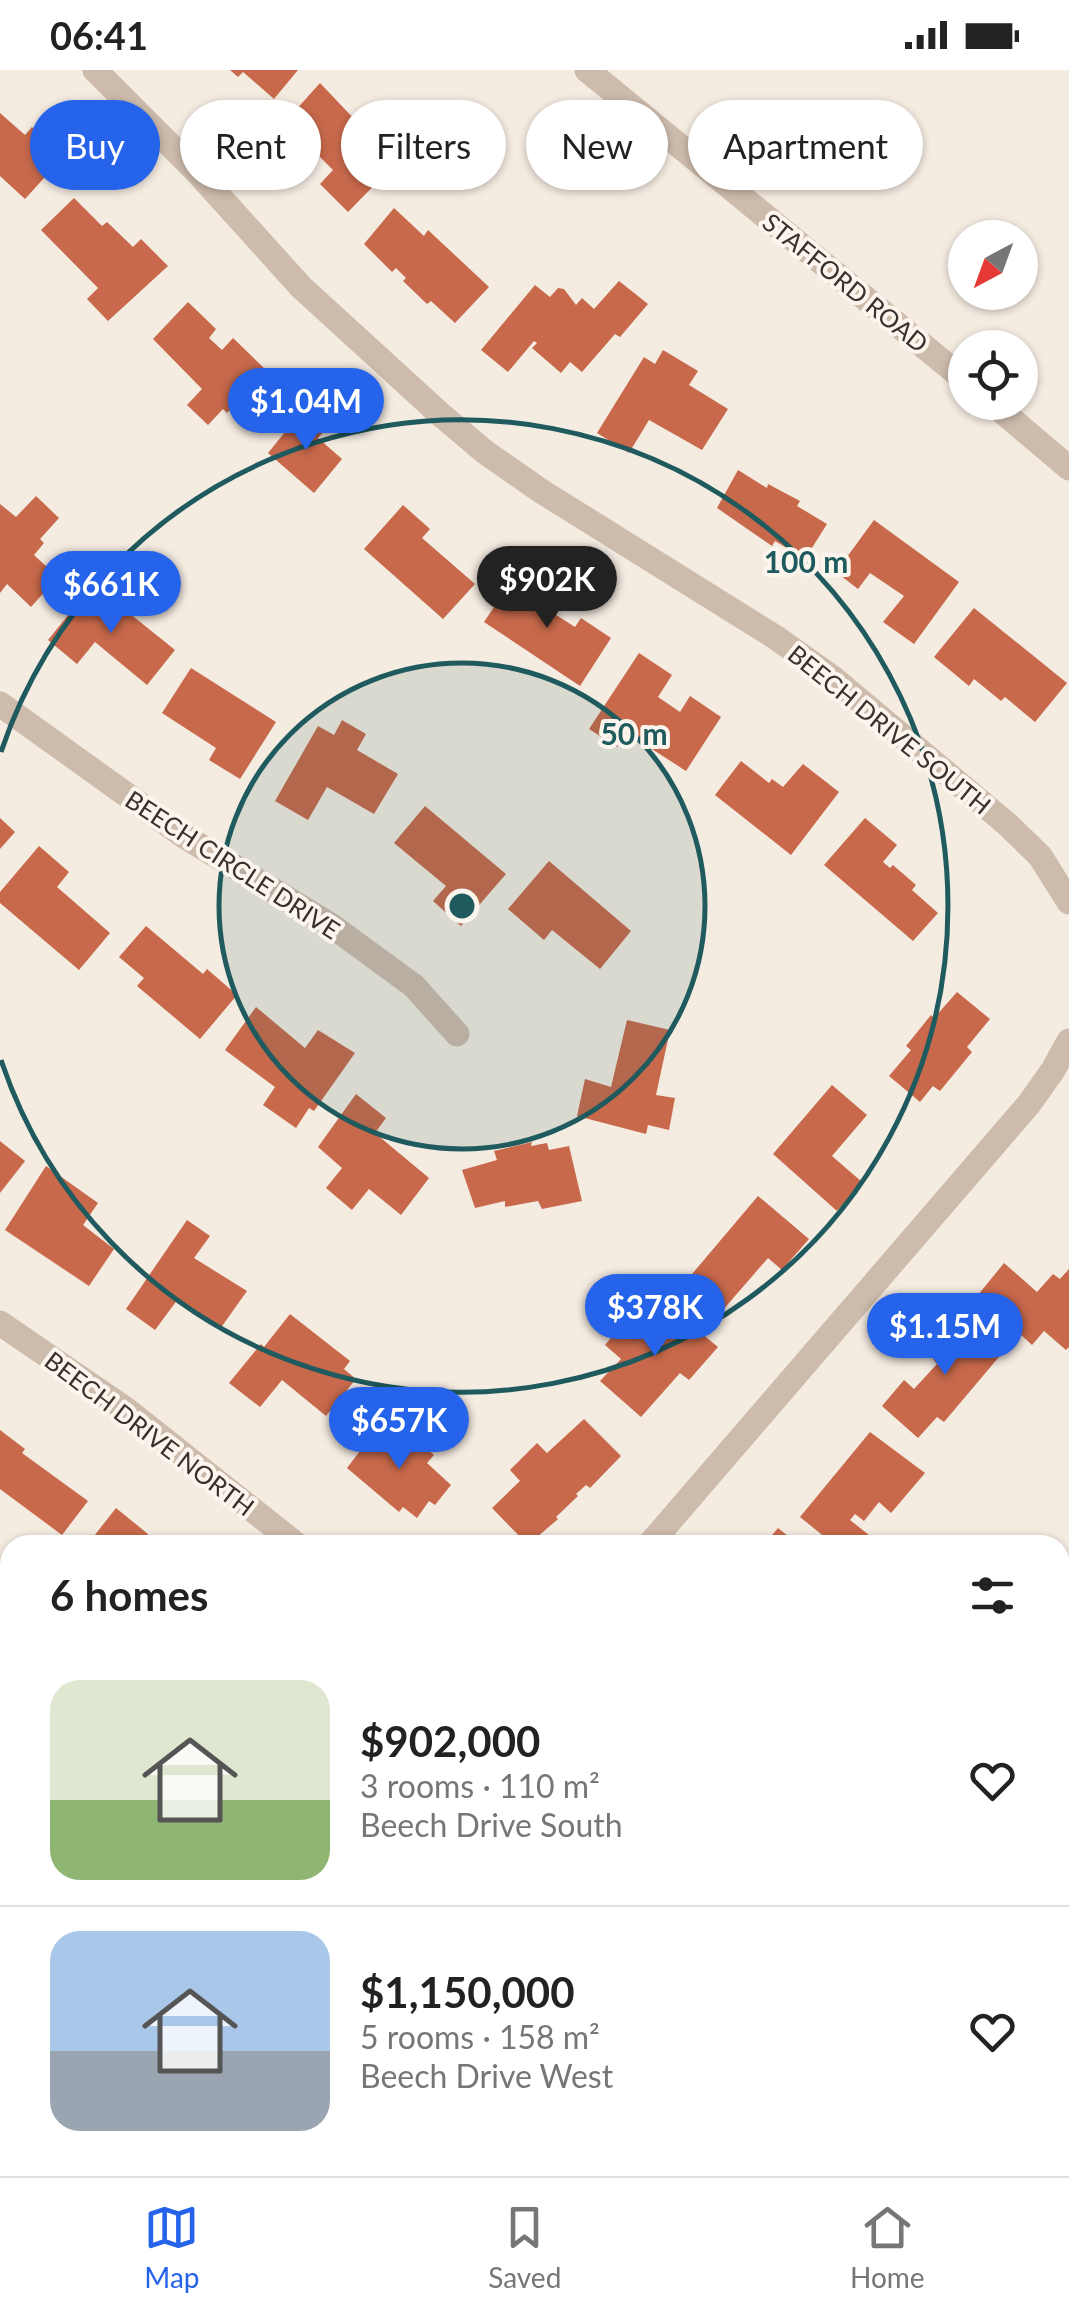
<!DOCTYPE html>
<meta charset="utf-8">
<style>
body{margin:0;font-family:Lato,sans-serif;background:#f6f6f6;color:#222;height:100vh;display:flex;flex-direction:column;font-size:38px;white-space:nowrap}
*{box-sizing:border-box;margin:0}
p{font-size:32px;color:#767676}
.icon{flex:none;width:55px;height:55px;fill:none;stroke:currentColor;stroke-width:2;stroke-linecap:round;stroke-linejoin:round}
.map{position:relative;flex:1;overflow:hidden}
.sheet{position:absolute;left:0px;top:1465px;width:1070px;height:642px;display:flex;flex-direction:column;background:#fff;border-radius:30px 30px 0 0;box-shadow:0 2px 8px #0004}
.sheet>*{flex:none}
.guide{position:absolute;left:30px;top:30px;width:1010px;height:90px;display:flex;gap:20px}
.needle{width:65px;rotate:221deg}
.buttons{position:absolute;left:948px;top:150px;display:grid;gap:20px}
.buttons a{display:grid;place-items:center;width:90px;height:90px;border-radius:50%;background:#fff;box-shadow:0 2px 8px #0004;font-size:50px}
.price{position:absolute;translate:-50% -85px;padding:0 22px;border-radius:35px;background:#2563eb;color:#fff;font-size:32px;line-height:65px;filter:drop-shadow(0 2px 5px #0008)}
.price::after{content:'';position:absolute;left:50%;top:60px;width:30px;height:22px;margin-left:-15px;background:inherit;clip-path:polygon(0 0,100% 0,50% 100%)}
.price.active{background:#222;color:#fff}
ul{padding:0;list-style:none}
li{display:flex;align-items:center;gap:30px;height:250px;padding:0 50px}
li+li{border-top:2px solid #e0e0e0}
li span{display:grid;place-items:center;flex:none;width:280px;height:200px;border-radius:30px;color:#555}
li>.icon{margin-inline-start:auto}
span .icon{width:120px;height:120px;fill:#fffc;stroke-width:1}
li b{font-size:42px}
h2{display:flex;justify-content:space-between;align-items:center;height:120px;padding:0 50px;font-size:42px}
.pill{padding:0 35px;border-radius:45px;background:#fff;box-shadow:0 2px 8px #0004;font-size:35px;line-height:90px}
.pill.active{background:#2563eb;color:#fff}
.status{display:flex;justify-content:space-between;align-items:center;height:70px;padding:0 50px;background:#fff;direction:ltr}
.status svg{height:28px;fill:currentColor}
.tabs{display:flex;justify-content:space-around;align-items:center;height:140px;border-top:2px solid #e0e0e0;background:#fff;font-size:28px;color:#767676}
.tabs a{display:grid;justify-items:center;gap:5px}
.tabs .active{color:#2563eb}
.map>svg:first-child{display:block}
.building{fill:#c8694b}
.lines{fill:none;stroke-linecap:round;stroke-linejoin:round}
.minor{stroke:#cdbbac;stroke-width:25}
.tertiary{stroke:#cdbbac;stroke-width:25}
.ring{fill:none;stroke:#1f5a5e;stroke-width:5}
.labels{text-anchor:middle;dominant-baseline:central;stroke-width:8;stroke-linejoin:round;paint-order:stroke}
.street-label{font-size:25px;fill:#3b302b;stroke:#fbf5ee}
.centre{fill:#1f5a5e;stroke:#fbf5ee;stroke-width:5}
.ring-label{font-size:30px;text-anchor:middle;font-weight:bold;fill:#1f5a5e;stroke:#fbf5ee;stroke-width:8;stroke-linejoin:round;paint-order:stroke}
</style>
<div class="status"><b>06:41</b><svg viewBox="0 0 49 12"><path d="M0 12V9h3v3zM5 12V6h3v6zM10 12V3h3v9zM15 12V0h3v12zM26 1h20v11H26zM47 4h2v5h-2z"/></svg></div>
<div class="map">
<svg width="1069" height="2106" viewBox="0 0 1069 2106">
<rect width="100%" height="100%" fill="#f4ebe1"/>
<path class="building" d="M 230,0 L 298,0 L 274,29 L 243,2 L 238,7 Z
M 320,13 L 396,93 L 348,142 L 320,114 L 333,100 L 285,52 Z
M 0,43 L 25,65 L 32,57 L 65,85 L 25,129 L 0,106 Z
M 74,128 L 102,156 L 107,152 L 133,177 L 141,169 L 168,196 L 108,251 L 87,229 L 98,218 L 41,160 Z
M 394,138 L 424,166 L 428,160 L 489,217 L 455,253 L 431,231 L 427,234 L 403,211 L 406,208 L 396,198 L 392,202 L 364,174 Z
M 619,211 L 648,234 L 620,267 L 615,264 L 582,302 L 570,292 L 561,303 L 532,278 L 537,273 L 534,271 L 508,302 L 481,280 L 535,215 L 550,227 L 558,218 L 564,219 L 576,235 L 582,228 L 594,239 Z
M 188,232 L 216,259 L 209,268 L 222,280 L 233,268 L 267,301 L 227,343 L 223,339 L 208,355 L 187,335 L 202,319 L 153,269 Z
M 663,280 L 698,301 L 689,315 L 728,339 L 702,380 L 649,350 L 629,383 L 597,363 L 644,287 L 655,294 Z
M 302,341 L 325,360 L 318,368 L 342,389 L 314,423 L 268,383 Z
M 738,400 L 767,418 L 768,414 L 800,431 L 797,436 L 827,454 L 805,489 L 775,471 L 772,476 L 717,438 Z
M 36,426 L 59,448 L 40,469 L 44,473 L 34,485 L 58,507 L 31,537 L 7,514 L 0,523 L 0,434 L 16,447 Z
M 403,435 L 430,459 L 422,468 L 475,514 L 443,549 L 364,479 Z
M 874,450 L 959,512 L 914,574 L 883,552 L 904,526 L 870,503 L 858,519 L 836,502 Z
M 516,504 L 549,526 L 542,536 L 575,557 L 581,548 L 611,568 L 580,616 L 484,552 Z
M 93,514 L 175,580 L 147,615 L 95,572 L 77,594 L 48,570 Z
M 974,538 L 1067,613 L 1035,652 L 1005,627 L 1001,631 L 974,609 L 969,616 L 934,587 Z
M 639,583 L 672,605 L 658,627 L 680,642 L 690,626 L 721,647 L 686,701 L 627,663 L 617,677 L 589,659 Z
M 191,598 L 276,652 L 240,709 L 209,690 L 216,678 L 162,643 Z
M 342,650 L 366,664 L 357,680 L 398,704 L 374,744 L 327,717 L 308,750 L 275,731 L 318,656 L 334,665 Z
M 741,691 L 769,713 L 772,709 L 783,717 L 803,694 L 839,722 L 791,785 L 715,725 Z
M 425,736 L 506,804 L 461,856 L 433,831 L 446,816 L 394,773 Z
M 0,748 L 15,762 L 0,779 Z
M 865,748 L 897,775 L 883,792 L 890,798 L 893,795 L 916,815 L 912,820 L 938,843 L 913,871 L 824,795 Z
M 39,776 L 69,802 L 57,817 L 110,863 L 79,900 L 0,833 L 0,822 Z
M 549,791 L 631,861 L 600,899 L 552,860 L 544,870 L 508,839 Z
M 146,856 L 203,904 L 207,899 L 237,925 L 200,969 L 137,916 L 144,908 L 119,887 Z
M 957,922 L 990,949 L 967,977 L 972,982 L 940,1021 L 933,1016 L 920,1032 L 889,1006 L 911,980 L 906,976 L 931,945 L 934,948 Z
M 256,937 L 305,978 L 318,960 L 355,983 L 314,1041 L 309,1038 L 296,1058 L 263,1035 L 275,1017 L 225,980 Z
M 627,950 L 670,960 L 656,1025 L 675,1028 L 669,1060 L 648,1055 L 646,1064 L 577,1046 L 585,1009 L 611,1017 Z
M 832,1015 L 867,1045 L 832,1086 L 862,1112 L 837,1141 L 773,1084 Z
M 356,1024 L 386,1048 L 375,1063 L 429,1108 L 401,1145 L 369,1119 L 352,1140 L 326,1118 L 342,1098 L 318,1077 Z
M 0,1071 L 25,1091 L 0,1123 Z
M 532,1072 L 531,1076 L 547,1073 L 549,1080 L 569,1076 L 582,1131 L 542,1139 L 538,1131 L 505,1137 L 505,1131 L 475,1138 L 462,1100 L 497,1090 L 494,1081 Z
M 46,1096 L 98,1133 L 83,1155 L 114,1179 L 89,1216 L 5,1160 Z
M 758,1126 L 809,1169 L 782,1200 L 768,1188 L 722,1241 L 687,1210 Z
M 187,1150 L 210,1166 L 194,1188 L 247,1221 L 220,1259 L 178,1229 L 155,1260 L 126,1239 Z
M 1004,1193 L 1037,1222 L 1053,1204 L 1060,1209 L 1069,1199 L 1069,1277 L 1066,1280 L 1044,1261 L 1032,1275 L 978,1225 Z
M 667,1235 L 718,1277 L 689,1310 L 680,1303 L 641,1347 L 600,1311 L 621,1289 L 605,1275 L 625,1251 L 641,1265 Z
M 290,1244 L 350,1291 L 344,1299 L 356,1309 L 326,1346 L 282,1310 L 260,1337 L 229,1313 L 261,1274 L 264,1277 Z
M 959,1244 L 1004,1281 L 944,1352 L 937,1347 L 918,1368 L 882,1336 L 904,1310 L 914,1319 L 937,1294 L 933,1289 L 942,1278 L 936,1273 Z
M 584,1349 L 621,1386 L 590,1418 L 586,1415 L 576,1424 L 578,1426 L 556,1447 L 558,1449 L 528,1475 L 492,1438 L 520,1411 L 510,1400 L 537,1373 L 547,1383 Z
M 379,1356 L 401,1373 L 409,1365 L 434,1385 L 427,1393 L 451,1415 L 435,1435 L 429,1431 L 417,1448 L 403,1437 L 399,1442 L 347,1398 Z
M 0,1360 L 25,1379 L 22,1383 L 88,1431 L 62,1465 L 0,1419 Z
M 870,1362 L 925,1403 L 891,1443 L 879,1432 L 864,1451 L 855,1444 L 850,1450 L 869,1465 L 861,1475 L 845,1475 L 836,1468 L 832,1473 L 800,1447 Z
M 116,1438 L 148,1464 L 140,1475 L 87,1475 Z
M 778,1458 L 799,1475 L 764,1475 Z
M 1069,1660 L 1069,1701 L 1060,1693 L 1060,1671 Z
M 10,1999 L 10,2079 L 0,2055 L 0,2003 Z
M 1060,2009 L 1066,2014 L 1069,2011 L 1069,2086 L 1060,2079 Z
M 272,2098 L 324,2098 L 316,2106 L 265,2106 Z
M 687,2098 L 766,2098 L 759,2106 L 680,2106 Z
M 989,2098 L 1047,2098 L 1054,2103 L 1051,2106 L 981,2106 Z"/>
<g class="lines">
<path class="minor" d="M 95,0 L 199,104 L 301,217 L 440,344 L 485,382 L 541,421 L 775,567 L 833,608 L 1007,754 L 1040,786 L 1069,832
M 0,634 L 184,766 L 332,856 L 414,916 L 457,964
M 0,1253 L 127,1340 L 297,1475
M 649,1475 L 1029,1034 L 1053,1000 L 1069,971
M 0,1856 L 10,1864
M 1060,1887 L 1069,1876
M 102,2106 L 110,2098
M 879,2106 L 886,2098"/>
<path class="tertiary" d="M 587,0 L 965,310
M 991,332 L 1069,398"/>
</g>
<circle cx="462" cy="836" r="243" fill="#1f5a5e" fill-opacity=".12"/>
<g class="ring">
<circle cx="462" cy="836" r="243"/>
<path d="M1 682A486 486 0 1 1 1 990"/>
</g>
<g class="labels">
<g class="street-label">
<text transform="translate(846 212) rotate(39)">STAFFORD ROAD</text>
<text transform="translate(890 659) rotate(39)">BEECH DRIVE SOUTH</text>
<text transform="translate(233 794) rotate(33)">BEECH CIRCLE DRIVE</text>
<text transform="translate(150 1363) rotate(37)">BEECH DRIVE NORTH</text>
</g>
</g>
<circle cx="462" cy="836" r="15" class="centre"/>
<g class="ring-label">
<text x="806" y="503">100 m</text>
<text x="634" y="675">50 m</text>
</g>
</svg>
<div class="buttons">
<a><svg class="needle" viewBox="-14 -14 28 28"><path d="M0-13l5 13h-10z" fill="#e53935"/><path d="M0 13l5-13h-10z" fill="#767676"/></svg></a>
<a><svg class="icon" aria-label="locate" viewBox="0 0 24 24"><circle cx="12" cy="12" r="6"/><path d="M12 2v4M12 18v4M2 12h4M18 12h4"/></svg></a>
</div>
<b class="price" style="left:306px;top:383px">$1.04M</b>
<b class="price active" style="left:547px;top:561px">$902K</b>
<b class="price" style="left:111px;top:566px">$661K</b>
<b class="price" style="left:655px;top:1289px">$378K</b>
<b class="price" style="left:945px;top:1308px">$1.15M</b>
<b class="price" style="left:399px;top:1402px">$657K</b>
<div class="guide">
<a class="pill active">Buy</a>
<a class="pill">Rent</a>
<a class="pill">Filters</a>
<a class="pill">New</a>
<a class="pill">Apartment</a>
</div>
<section class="sheet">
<h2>6 homes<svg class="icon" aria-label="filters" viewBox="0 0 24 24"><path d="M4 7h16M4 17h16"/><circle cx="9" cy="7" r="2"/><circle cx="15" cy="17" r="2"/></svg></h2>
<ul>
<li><span style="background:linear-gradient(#dfe7d0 60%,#8fb573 0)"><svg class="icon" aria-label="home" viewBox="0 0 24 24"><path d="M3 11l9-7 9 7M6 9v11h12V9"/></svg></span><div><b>$902,000</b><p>3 rooms · 110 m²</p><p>Beech Drive South</p></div><svg class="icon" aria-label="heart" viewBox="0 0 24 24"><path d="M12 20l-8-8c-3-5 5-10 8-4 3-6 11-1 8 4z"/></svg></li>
<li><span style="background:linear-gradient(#a9c7e8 60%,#9aa5b1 0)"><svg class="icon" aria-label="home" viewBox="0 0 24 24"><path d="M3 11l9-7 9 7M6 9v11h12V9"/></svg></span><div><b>$1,150,000</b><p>5 rooms · 158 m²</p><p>Beech Drive West</p></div><svg class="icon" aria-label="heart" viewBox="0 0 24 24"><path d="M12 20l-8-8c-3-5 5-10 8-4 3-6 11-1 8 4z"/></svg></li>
</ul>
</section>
</div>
<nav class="tabs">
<a class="active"><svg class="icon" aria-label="map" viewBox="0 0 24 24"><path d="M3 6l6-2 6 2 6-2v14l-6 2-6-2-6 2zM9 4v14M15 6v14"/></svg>Map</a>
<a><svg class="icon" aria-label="saved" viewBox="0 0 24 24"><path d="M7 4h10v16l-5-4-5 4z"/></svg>Saved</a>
<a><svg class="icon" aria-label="home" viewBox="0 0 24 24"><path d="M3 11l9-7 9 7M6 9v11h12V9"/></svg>Home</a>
</nav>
